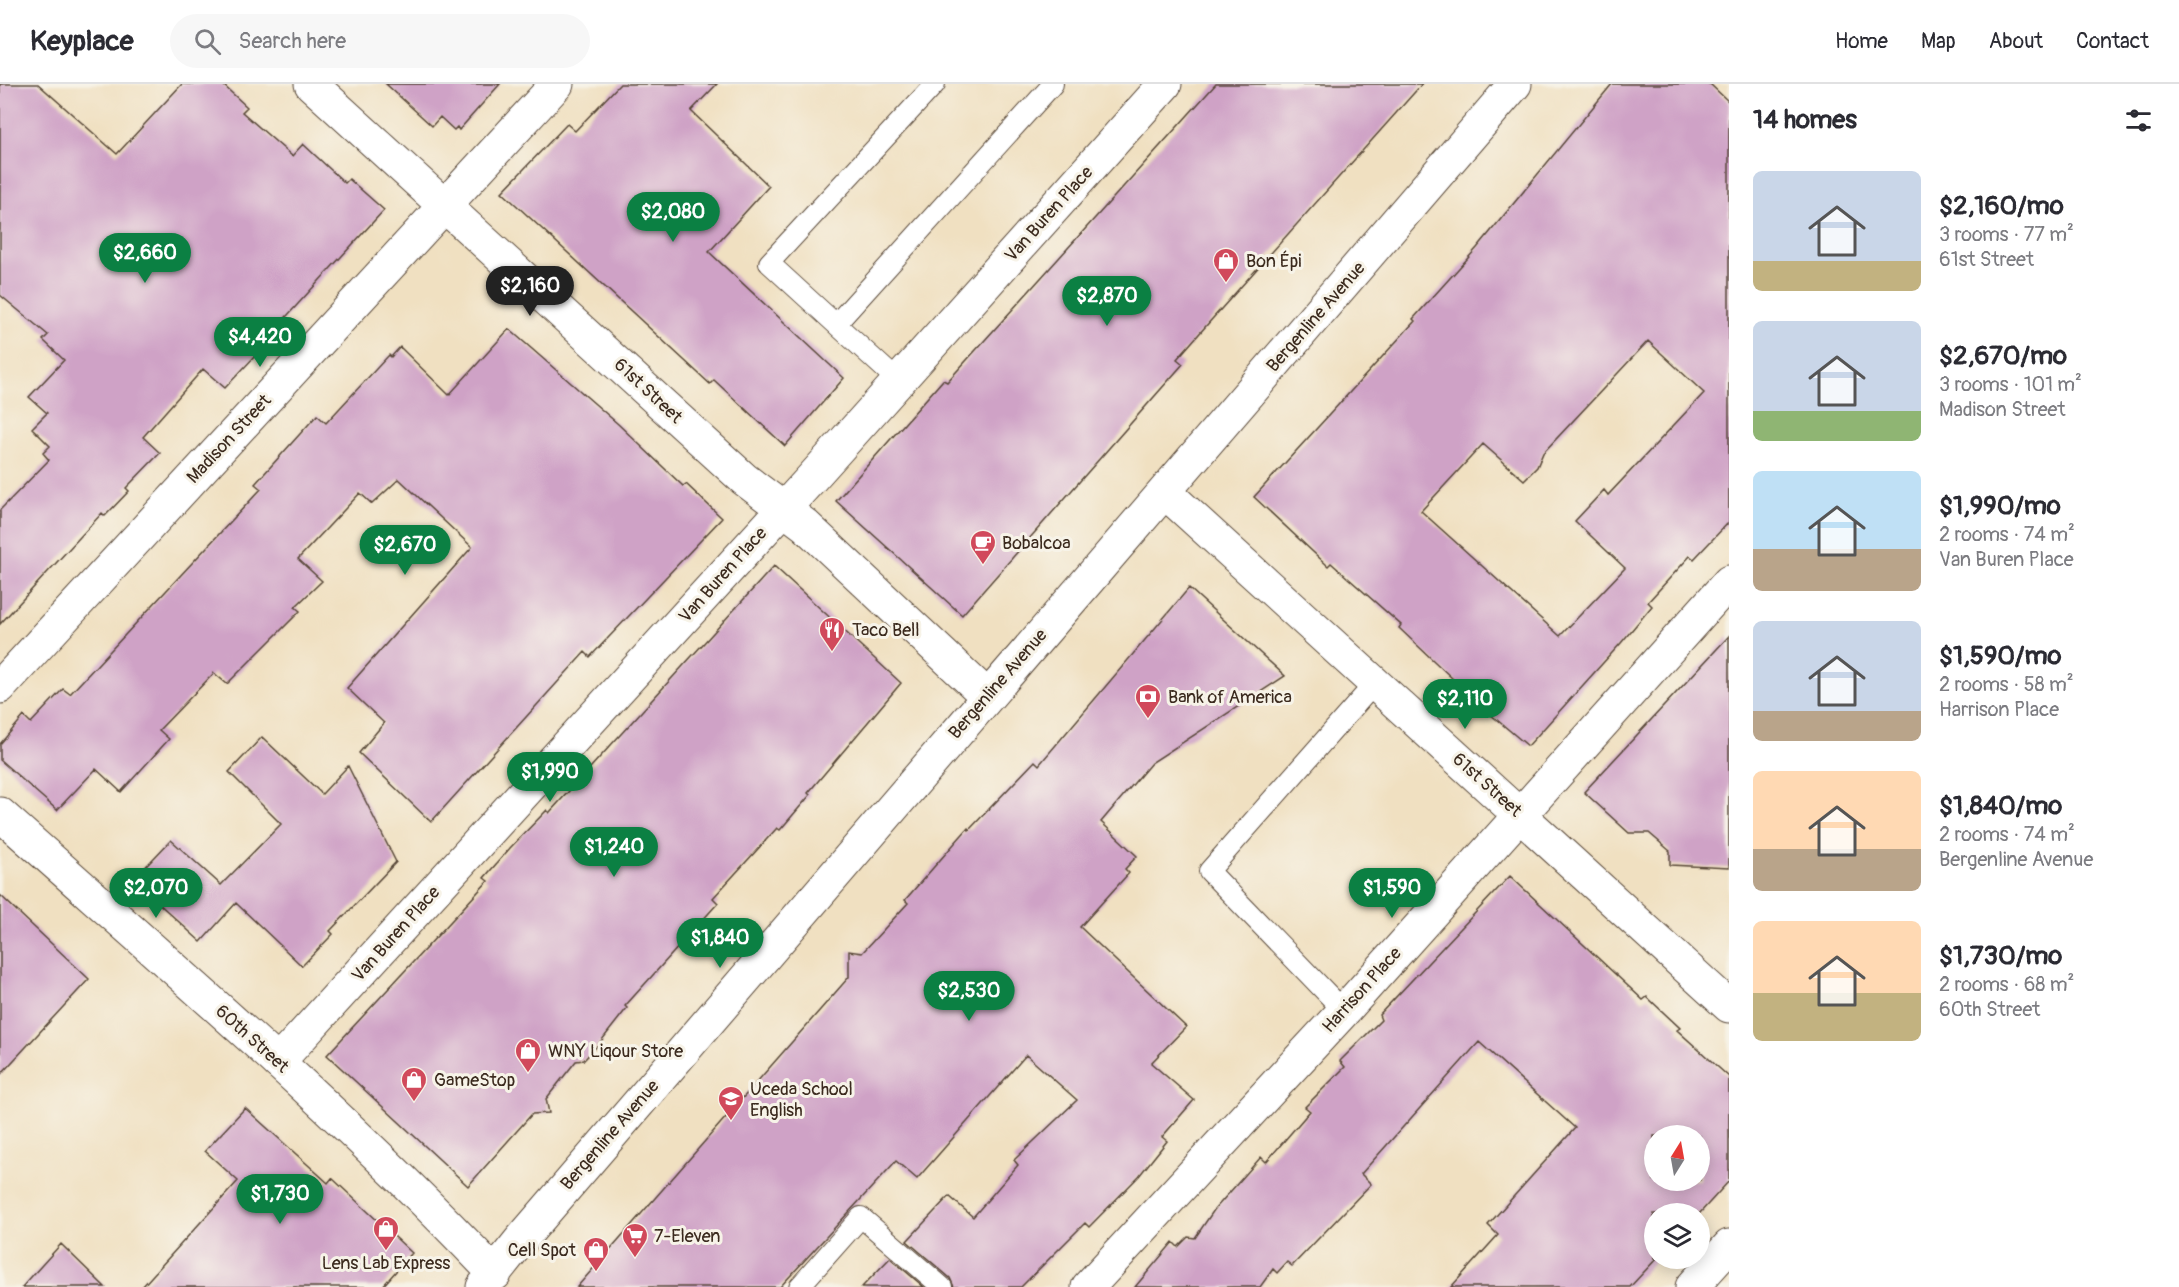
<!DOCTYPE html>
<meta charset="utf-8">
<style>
body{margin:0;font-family:Pangolin,sans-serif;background:#f7f7f7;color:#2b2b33;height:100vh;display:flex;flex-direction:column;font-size:22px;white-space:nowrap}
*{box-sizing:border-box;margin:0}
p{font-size:20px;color:#7c7c81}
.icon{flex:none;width:33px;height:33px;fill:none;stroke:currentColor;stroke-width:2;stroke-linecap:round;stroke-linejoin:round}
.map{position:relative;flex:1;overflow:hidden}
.drawer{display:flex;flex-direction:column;background:#fff;width:450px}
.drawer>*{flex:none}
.needle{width:39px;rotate:11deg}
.tools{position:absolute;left:1644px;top:1041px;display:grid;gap:12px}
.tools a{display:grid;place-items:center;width:66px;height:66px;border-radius:50%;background:#fff;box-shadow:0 3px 15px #0003;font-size:30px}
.price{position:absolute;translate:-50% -51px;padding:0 14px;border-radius:21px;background:#0b8043;color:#fff;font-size:20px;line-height:39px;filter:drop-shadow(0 2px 3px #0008)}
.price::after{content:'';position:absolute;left:50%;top:36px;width:18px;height:14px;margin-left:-9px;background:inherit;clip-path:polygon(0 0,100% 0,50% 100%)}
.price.active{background:#222;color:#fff}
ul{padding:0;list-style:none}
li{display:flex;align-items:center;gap:18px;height:150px;padding:0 24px}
li span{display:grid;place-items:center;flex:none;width:168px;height:120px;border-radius:9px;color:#555}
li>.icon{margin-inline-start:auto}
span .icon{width:72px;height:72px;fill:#fffc;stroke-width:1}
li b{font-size:26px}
h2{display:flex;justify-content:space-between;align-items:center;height:72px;padding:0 24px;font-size:26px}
header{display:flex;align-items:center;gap:36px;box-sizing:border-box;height:84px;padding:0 30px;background:#fff;border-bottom:2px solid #e1e1e2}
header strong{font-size:28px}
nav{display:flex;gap:33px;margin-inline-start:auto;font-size:21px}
.search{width:420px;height:54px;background:#f7f7f7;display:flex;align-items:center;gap:15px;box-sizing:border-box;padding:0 21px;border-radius:33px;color:#7c7c81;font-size:22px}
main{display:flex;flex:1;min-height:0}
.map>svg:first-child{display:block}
.building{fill:#cfa2c6;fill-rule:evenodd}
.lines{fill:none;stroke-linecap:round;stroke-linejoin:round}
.lane-casing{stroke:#564536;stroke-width:22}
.street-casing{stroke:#564536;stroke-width:35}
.secondary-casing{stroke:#564536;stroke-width:35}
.lane{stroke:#fff;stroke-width:20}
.street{stroke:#fff;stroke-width:33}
.secondary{stroke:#fff;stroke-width:33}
.labels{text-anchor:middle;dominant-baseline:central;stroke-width:6;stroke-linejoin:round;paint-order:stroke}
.street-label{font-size:18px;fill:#3b2a1e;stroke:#f7f3e8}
.poi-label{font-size:18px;fill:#3b2a1e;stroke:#f7f3e8;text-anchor:start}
</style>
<header>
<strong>Keyplace</strong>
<div class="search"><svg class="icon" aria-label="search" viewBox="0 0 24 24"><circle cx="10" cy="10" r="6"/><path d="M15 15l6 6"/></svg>Search here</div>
<nav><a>Home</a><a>Map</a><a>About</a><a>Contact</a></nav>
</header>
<main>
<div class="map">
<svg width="1729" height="1203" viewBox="0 0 1729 1203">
<rect width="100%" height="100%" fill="#f7f3e8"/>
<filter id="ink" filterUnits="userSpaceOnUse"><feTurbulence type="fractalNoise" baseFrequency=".0167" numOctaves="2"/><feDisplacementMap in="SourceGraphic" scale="12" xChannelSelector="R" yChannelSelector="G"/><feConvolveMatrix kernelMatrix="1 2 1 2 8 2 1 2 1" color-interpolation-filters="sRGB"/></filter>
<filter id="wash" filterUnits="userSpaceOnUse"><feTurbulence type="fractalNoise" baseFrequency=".008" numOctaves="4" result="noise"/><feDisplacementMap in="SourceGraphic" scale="24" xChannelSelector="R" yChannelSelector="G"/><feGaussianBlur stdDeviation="1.35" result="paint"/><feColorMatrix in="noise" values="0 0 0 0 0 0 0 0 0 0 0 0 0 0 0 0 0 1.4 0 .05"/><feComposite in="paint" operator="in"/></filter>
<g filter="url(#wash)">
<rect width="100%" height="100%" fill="#f0e0c1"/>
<g id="blocks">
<path class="building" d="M 0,0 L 38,0 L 117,70 L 182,0 L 222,0 L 247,23 L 242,28 L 292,72 L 303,60 L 345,99 L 349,95 L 384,126 L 254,268 L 257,270 L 225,304 L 203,285 L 143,353 L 160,369 L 126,404 L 129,407 L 105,432 L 102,429 L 0,540 L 0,426 L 49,376 L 43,369 L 50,362 L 32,344 L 47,329 L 29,313 L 64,276 L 43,256 L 48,251 L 0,211 Z
M 386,0 L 500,0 L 459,46 L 457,43 L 454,46 L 440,33 L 432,42 Z
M 620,0 L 717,0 L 691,27 L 769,102 L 709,168 L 844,294 L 785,362 L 714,296 L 710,300 L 502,108 L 567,40 L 575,47 Z
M 1216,0 L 1422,0 L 1213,234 L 1177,275 L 1183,280 L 962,531 L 836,417 L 943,296 L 947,298 Z
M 1612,0 L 1710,0 L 1729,18 L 1729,438 L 1694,475 L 1690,472 L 1648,518 L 1652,522 L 1621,559 L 1528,662 L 1490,630 L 1399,544 L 1401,541 L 1331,479 L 1328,482 L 1254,413 L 1415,237 L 1413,235 L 1477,164 ZM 1648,257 L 1704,309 L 1608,411 L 1604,406 L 1575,437 L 1625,484 L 1560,552 L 1421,427 L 1483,360 L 1524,396 L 1537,383 L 1543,369 Z
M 509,245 L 618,340 L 683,402 L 686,400 L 722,434 L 590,573 L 585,568 L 431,738 L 359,669 L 384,639 L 347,604 L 472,463 L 399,395 L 372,420 L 360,409 L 298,475 L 322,497 L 295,523 L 300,527 L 227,600 L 214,589 L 159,646 L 169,655 L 121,708 L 96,685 L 57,726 L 0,676 L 0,660 L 24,632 L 31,639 L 63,605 L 70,610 L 261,405 L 255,400 L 317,331 L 326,339 L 389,271 L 391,273 L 400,263 L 449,311 Z
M 774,482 L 901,599 L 808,709 L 810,711 L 780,746 L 777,744 L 713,814 L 718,819 L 625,922 L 627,924 L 598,961 L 584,976 L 576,977 L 546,1015 L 549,1029 L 532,1030 L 468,1102 L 327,971 L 488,797 L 484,794 L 510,764 L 547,726 L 549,729 Z
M 1189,504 L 1285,592 L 1151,679 L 1101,738 L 1137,772 L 1125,785 L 1129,789 L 1080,843 L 1186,943 L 1151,979 L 1194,1016 L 1162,1053 L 1167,1057 L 1139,1092 L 1089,1143 L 1085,1139 L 1021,1203 L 954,1203 L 950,1194 L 907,1157 L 949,1112 L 973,1133 L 1018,1081 L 1014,1076 L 1077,1016 L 1026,971 L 917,1095 L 896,1077 L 780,1203 L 577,1203 L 849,893 L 849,867 L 862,869 L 908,819 L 905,816 L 968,744 L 969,746 L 1035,677 L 1039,681 Z
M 1729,552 L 1729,784 L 1670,781 L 1670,767 L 1649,749 L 1629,749 L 1584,708 Z
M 262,653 L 322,710 L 348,682 L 396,778 L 330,847 L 333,850 L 302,882 L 236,819 L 201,858 L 133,796 L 171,756 L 221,801 L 281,740 L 229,688 Z
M 1510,792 L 1643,916 L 1647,913 L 1680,944 L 1677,946 L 1729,993 L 1729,1097 L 1699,1130 L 1654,1130 L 1654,1174 L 1657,1174 L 1630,1203 L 1451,1203 L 1498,1151 L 1488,1141 L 1575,1044 L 1479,958 L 1361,1090 L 1371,1100 L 1292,1182 L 1287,1178 L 1277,1189 L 1273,1185 L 1260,1203 L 1135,1203 L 1173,1158 L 1178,1163 L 1188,1153 L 1195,1154 L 1214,1126 L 1261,1073 L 1266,1078 L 1310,1027 L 1305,1023 L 1345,983 L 1340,977 L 1381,936 L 1379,931 ZM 1654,1052 L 1700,1052 L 1700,1096 L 1654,1096 Z
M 0,811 L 89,895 L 0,991 Z
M 245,1024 L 328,1099 L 332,1094 L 412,1169 L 382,1203 L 142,1203 L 238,1097 L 205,1067 Z
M 61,1160 L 105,1203 L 22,1203 Z
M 890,1174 L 924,1203 L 862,1203 Z"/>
</g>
</g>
<g filter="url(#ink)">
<use href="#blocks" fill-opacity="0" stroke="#564536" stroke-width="1.5"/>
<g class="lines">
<defs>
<path id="lane" d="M 836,240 L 1053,0
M 898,297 L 769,179 L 935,0
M 1344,927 L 1209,787 L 1375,599
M 799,1203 L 861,1133 L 942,1203"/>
<path id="street" d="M 311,0 L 744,395 L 805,441 L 987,612
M 1165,408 L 1729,922
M 0,603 L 557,0
M 278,978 L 810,396 L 1165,0
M 1088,1203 L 1344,927 L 1729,498
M 1692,1203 L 1729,1162"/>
<path id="secondary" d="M 0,730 C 168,880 340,1026 495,1190
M 483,1203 L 519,1158 L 1515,0"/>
</defs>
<use href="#lane" class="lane-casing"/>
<use href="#street" class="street-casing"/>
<use href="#secondary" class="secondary-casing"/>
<use href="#lane" class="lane"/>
<use href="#street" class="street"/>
<use href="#secondary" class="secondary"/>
</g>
</g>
<defs>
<symbol id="shop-pin" viewBox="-11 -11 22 30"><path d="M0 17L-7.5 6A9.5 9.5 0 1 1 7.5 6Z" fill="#d1495b" stroke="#f7f3e8"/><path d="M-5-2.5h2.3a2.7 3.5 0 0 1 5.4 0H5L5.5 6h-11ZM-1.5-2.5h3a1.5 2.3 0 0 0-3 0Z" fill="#fff"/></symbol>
<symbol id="cafe-pin" viewBox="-11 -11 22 30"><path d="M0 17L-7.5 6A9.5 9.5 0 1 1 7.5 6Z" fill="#d1495b" stroke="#f7f3e8"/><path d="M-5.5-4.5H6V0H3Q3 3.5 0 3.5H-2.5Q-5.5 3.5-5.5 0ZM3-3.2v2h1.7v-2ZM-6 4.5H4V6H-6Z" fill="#fff"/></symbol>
<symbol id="restaurant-pin" viewBox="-11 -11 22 30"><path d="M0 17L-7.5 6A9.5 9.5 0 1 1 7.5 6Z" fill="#d1495b" stroke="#f7f3e8"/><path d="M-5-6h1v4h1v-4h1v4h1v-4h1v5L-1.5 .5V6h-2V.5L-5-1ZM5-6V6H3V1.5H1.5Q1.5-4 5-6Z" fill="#fff"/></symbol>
<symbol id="bank-pin" viewBox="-11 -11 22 30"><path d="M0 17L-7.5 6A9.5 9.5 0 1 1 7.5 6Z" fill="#d1495b" stroke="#f7f3e8"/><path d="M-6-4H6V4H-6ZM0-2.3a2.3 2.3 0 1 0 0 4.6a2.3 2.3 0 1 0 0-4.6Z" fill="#fff"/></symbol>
<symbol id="school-pin" viewBox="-11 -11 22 30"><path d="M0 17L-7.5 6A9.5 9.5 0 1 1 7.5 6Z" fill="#d1495b" stroke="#f7f3e8"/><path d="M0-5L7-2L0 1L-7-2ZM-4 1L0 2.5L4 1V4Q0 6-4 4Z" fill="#fff"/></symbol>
<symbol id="supermarket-pin" viewBox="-11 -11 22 30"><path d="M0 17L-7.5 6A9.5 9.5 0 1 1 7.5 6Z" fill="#d1495b" stroke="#f7f3e8"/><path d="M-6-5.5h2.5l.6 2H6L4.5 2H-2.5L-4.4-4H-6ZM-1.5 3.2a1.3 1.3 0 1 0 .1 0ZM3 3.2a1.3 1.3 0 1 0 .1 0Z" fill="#fff"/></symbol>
</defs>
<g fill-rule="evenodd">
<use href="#shop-pin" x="1211" y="162" width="30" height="40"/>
<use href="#cafe-pin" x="968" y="444" width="30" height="40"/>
<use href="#restaurant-pin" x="817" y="531" width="30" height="40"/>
<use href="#bank-pin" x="1133" y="598" width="30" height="40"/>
<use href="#shop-pin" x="513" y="952" width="30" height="40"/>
<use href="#shop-pin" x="399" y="981" width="30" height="40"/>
<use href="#school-pin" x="716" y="1000" width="30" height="40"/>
<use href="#shop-pin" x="371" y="1130" width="30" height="40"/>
<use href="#supermarket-pin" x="620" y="1137" width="30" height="40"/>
<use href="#shop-pin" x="581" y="1151" width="30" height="40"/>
</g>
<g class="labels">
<g class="street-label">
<text transform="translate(1049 130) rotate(-48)">Van Buren Place</text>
<text transform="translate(1316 233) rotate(-49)">Bergenline Avenue</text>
<text transform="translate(648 307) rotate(43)">61st Street</text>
<text transform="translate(229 355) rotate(-47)">Madison Street</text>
<text transform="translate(723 491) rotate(-48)">Van Buren Place</text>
<text transform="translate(998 600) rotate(-49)">Bergenline Avenue</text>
<text transform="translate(1487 701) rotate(42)">61st Street</text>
<text transform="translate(396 850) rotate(-48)">Van Buren Place</text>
<text transform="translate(1362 906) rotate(-48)">Harrison Place</text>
<text transform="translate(252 955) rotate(42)">60th Street</text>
<text transform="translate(610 1051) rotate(-49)">Bergenline Avenue</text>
</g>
<g class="poi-label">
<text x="1246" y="177">Bon Épi</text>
<text x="1002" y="459">Bobalcoa</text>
<text x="852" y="546">Taco Bell</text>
<text x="1168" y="613">Bank of America</text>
<text x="548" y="967">WNY Liqour Store</text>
<text x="434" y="996">GameStop</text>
<text x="750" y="1005">Uceda School<tspan x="750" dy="21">English</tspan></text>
<text x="654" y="1152">7-Eleven</text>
<text x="576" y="1166" text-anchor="end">Cell Spot</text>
<text x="386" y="1179" text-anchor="middle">Lens Lab Express</text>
</g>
</g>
</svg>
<div class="tools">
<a><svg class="needle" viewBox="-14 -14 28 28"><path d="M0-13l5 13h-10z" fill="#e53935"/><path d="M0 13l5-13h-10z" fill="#7c7c81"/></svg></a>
<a><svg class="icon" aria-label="layers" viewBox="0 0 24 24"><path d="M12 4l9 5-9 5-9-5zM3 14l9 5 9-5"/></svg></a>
</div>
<b class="price" style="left:673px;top:159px">$2,080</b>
<b class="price" style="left:145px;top:200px">$2,660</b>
<b class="price active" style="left:530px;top:233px">$2,160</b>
<b class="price" style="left:1107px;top:243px">$2,870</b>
<b class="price" style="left:260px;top:284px">$4,420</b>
<b class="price" style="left:405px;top:492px">$2,670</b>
<b class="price" style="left:1465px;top:646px">$2,110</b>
<b class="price" style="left:550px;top:719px">$1,990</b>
<b class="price" style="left:614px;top:794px">$1,240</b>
<b class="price" style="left:156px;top:835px">$2,070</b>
<b class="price" style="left:1392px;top:835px">$1,590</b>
<b class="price" style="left:720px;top:885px">$1,840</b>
<b class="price" style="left:969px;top:938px">$2,530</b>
<b class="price" style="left:280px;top:1141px">$1,730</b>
</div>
<section class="drawer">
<h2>14 homes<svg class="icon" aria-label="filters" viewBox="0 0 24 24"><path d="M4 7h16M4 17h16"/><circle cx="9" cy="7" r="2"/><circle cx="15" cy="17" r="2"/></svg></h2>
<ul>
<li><span style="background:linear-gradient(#c9d6e8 75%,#c2b280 0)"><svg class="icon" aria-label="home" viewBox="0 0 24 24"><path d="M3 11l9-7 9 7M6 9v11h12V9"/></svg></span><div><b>$2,160/mo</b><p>3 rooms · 77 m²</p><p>61st Street</p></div></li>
<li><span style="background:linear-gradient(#c9d6e8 75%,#8fb573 0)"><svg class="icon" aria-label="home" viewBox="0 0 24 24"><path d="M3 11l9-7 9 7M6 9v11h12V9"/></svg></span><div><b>$2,670/mo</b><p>3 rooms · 101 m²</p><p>Madison Street</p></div></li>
<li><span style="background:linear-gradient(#bfe0f5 65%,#b9a48a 0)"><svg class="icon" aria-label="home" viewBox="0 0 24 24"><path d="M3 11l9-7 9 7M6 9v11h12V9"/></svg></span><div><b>$1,990/mo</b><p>2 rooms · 74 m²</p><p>Van Buren Place</p></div></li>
<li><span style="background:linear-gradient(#c9d6e8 75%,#b9a48a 0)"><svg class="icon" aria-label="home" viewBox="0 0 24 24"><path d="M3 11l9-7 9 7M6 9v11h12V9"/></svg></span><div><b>$1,590/mo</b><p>2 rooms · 58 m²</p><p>Harrison Place</p></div></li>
<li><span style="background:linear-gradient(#ffd9b3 65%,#b9a48a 0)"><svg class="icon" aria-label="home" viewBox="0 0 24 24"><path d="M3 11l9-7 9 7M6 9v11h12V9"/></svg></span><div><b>$1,840/mo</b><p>2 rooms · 74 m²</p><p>Bergenline Avenue</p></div></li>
<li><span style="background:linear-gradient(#ffd9b3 60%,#c2b280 0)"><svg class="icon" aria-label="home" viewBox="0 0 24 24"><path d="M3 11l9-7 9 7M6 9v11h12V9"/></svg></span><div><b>$1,730/mo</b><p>2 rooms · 68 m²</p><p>60th Street</p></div></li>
</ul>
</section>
</main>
